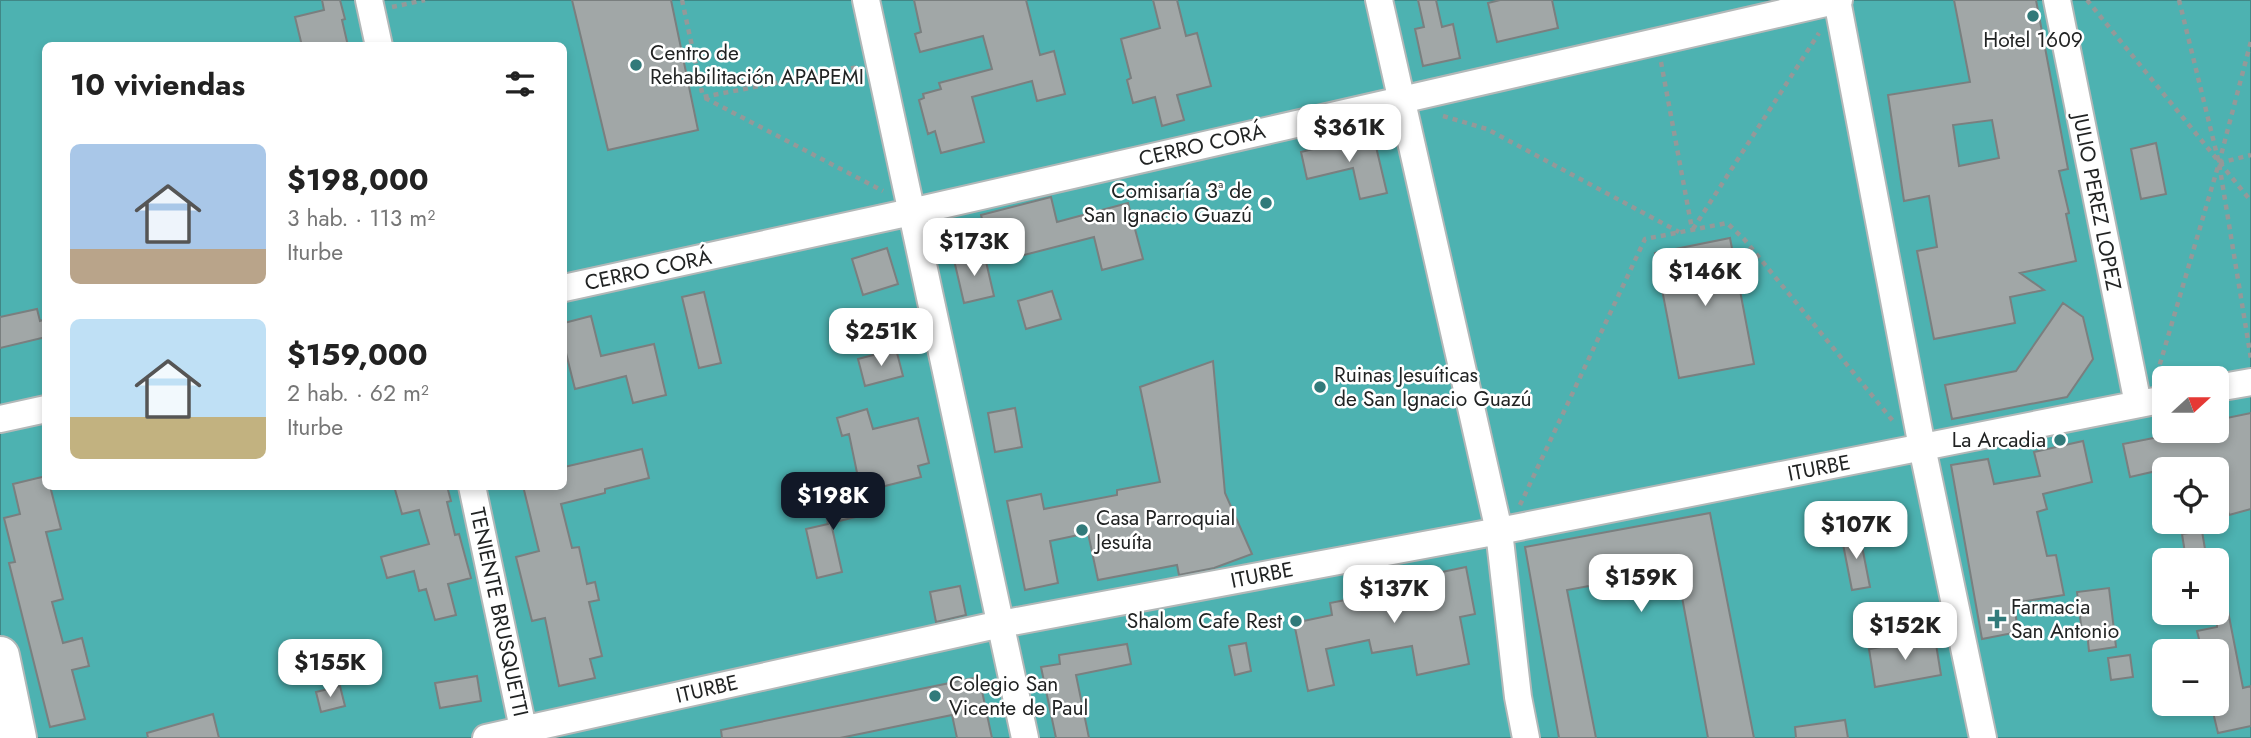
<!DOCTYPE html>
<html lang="es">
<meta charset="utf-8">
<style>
body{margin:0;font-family:Jost,sans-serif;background:#f6f6f6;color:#222;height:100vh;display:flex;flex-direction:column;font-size:26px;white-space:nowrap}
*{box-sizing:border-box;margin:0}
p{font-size:23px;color:#767676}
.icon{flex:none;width:38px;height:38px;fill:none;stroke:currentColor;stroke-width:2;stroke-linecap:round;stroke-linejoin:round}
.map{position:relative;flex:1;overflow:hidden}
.drawer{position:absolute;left:42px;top:42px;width:525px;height:448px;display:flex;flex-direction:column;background:#fff;border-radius:10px;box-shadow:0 4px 10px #0003}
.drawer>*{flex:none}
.needle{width:46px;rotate:69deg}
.controls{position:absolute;left:2152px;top:366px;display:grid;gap:14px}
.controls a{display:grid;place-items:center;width:77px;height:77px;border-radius:10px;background:#fff;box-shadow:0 4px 10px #0003;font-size:35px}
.price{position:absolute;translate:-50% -60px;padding:0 16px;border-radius:14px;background:#fff;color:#222;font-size:23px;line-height:46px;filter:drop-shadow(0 2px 4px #0008)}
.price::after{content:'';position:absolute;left:50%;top:42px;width:21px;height:16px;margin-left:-10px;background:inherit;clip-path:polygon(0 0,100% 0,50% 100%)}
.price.selected{background:#111827;color:#fff}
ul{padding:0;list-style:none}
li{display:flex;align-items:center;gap:21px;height:175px;padding:0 28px}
li span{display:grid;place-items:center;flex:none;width:196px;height:140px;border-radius:10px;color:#555}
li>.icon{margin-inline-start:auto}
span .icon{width:84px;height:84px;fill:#fffc;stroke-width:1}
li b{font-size:30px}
h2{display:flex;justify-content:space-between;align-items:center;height:84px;padding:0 28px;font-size:30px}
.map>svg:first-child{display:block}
.water{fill:#4db2b1;stroke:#408786;stroke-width:2;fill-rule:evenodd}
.building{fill:#a1a7a7;stroke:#7a7f7f;stroke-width:2;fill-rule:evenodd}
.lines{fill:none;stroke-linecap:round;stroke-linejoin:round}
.street-casing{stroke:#b3b8b8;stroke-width:30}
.secondary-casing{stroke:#b3b8b8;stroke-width:42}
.path{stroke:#949999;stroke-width:4.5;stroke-dasharray:5 5;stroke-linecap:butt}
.street{stroke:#fff;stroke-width:26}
.secondary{stroke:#fff;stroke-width:38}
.poi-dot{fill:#317a7a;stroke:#fff;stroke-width:2.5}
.labels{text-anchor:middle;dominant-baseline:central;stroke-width:5;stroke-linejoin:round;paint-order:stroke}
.poi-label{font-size:21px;fill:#212323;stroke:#fff;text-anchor:start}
.street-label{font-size:21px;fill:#212323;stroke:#fff}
</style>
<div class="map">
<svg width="2251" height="738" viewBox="0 0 2251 738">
<rect width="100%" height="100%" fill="#dfe5e5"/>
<path class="water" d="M 0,0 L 2251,0 L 2251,738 L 0,738 ZM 46,46 L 564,46 L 564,486 L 46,486 ZM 2165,378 L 2217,378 L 2217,430 L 2165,430 ZM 2165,469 L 2217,469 L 2217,522 L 2165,522 ZM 2165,560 L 2217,560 L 2217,612 L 2165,612 ZM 2165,651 L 2217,651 L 2217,704 L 2165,704 Z"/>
<path class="building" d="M 322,0 L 340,0 L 345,19 L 342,20 L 348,46 L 302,46 L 295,17 L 324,10 Z
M 572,0 L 671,0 L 698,130 L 608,150 Z
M 914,0 L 1026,0 L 1040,55 L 1054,51 L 1065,94 L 1037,101 L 1032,81 L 972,97 L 984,142 L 941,153 L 935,131 L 928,134 L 919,100 L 924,98 L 923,94 L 941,89 L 939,83 L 992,69 L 983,36 L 920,52 L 915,34 L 921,32 Z
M 1153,0 L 1177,0 L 1186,36 L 1197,33 L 1211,86 L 1177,95 L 1184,120 L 1162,126 L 1155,97 L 1133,103 L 1127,80 L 1131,78 L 1121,39 L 1160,28 Z
M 1418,0 L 1436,0 L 1442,27 L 1453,24 L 1460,58 L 1423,66 L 1415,29 L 1424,27 Z
M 1500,0 L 1552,0 L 1558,28 L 1497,42 L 1488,3 Z
M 1954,0 L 2036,0 L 2068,169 L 2059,171 L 2069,213 L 2066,214 L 2076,261 L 2020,273 L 2044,290 L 2010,297 L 2015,323 L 1934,339 L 1917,251 L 1937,247 L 1929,196 L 1904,201 L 1888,95 L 1970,82 ZM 1992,120 L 1999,158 L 1959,166 L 1953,125 Z
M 1373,134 L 1387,193 L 1360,199 L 1353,168 L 1307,179 L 1301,152 Z
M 2156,143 L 2166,194 L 2141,199 L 2131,149 Z
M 1051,197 L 1057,222 L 1128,203 L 1143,259 L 1102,270 L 1094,237 L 993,263 L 981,215 Z
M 1730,238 L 1754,364 L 1679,378 L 1655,253 Z
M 887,248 L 898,284 L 863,295 L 852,259 Z
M 984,253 L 994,296 L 964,303 L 954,260 Z
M 1052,291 L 1061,319 L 1026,329 L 1018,301 Z
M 704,292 L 721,363 L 699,368 L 682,297 Z
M 2063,303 L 2083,317 L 2093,359 L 2067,397 L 1952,419 L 1945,385 L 2016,371 Z
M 37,309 L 40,321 L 46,319 L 46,337 L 0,348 L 0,317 Z
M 591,316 L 601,356 L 654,344 L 666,395 L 633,403 L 626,376 L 575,389 L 566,353 L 564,354 L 564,323 Z
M 896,349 L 903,376 L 865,386 L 858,359 Z
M 1213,361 L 1225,493 L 1252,554 L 1214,568 L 1179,575 L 1177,565 L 1098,580 L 1088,533 L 1050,541 L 1058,583 L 1025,590 L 1007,501 L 1041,494 L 1044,509 L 1117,495 L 1117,490 L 1160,482 L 1140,387 Z
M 1015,408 L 1022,447 L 995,452 L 988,413 Z
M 867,409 L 873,429 L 918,418 L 929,463 L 918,466 L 921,477 L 861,492 L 849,434 L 842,436 L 837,418 Z
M 2251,413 L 2251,509 L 2229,515 L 2217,469 L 2165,469 L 2130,477 L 2123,444 L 2194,430 L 2217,430 L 2217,420 Z
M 2083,441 L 2092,482 L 2043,494 L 2047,509 L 2037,512 L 2047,556 L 2056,555 L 2064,595 L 2014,603 L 2018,632 L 1982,639 L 1951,465 L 1988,459 L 1994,484 L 2040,476 L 2034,452 Z
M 642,449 L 649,478 L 605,489 L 605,493 L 561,504 L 572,548 L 579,547 L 587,584 L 595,582 L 599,600 L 589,602 L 602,656 L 590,659 L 595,678 L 559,686 L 545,618 L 532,621 L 516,557 L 539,551 L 523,486 L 564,486 L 564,467 Z
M 46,476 L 46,486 L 50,486 L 61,529 L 46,532 L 63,599 L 52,602 L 63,643 L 82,638 L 89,666 L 72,670 L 85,719 L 50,727 L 9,563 L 15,562 L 4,518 L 20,514 L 13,484 Z
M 394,486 L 447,486 L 451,501 L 447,502 L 455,535 L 459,534 L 471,578 L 448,584 L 456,615 L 435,620 L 426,589 L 419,591 L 414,571 L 387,578 L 381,557 L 429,544 L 419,510 L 402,514 Z
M 863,492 L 868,514 L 831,523 L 842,572 L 817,578 L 806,529 L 828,524 L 823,501 Z
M 1710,513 L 1754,738 L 1708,738 L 1677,570 L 1567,590 L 1596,738 L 1559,738 L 1525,547 Z
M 1859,531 L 1870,587 L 1852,590 L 1841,534 Z
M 2202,531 L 2205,549 L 2185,553 L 2182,534 Z
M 1466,567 L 1475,614 L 1460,617 L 1469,664 L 1417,675 L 1412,646 L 1372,653 L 1369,640 L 1326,649 L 1334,685 L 1308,691 L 1294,623 L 1332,615 L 1330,603 L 1371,595 L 1370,587 Z
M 960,586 L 966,615 L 936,622 L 930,592 Z
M 2109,588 L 2116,647 L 2089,651 L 2087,632 L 2082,633 L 2077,592 Z
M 2226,601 L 2243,688 L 2251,686 L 2251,726 L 2218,733 L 2211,704 L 2217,704 L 2217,651 L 2202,651 L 2197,631 L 2217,627 L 2217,602 Z
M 1935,638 L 1941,675 L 1875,687 L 1869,649 Z
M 1246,643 L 1251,671 L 1235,675 L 1229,646 Z
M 1127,644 L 1131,664 L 1076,675 L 1089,738 L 1056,738 L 1041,667 L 1060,664 L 1059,655 Z
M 2130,655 L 2133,677 L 2111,680 L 2108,658 Z
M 477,676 L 481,701 L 440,708 L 435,683 Z
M 979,677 L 992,738 L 957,738 L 952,715 L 840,738 L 722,738 L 721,730 Z
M 340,686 L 345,706 L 321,712 L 316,692 Z
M 213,714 L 219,738 L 148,738 L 147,733 Z
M 1845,720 L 1848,738 L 1796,738 L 1795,727 Z"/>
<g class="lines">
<defs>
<path id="street" d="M 369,0 L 379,46
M 866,0 L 1025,738
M 1379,0 L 1499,531 L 1518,697 L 1526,738
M 1837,0 L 1922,447 L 1983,738
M 2057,0 L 2138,404
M 564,288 L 911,212 L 1839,0
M 2217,388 L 2251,382
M 0,419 L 46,409
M 472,486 L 525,738
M 486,738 L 1001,624 L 1499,531 L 2165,399"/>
<path id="secondary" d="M 0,656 L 17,738"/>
</defs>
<use href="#street" class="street-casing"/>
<use href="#secondary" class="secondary-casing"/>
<path class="path" d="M 682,0 L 703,97 L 858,67
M 2087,0 L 2251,201
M 2179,0 L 2219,163 L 2251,359
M 392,7 L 425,0
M 1661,62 L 1692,229
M 705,98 L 883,191
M 1443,116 L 1487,129 L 1679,232
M 2219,163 L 2251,155
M 1693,229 L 1819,33
M 2157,374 L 2219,163 L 2251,41
M 1520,505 L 1645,239 L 1727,223 L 1744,239 L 1893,421"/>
<use href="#street" class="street"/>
<use href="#secondary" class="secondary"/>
</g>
<g class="poi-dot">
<circle cx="2033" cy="16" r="7"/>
<circle cx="636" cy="65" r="7"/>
<circle cx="1266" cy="203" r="7"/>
<circle cx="1320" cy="387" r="7"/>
<circle cx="2060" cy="440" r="7"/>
<circle cx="1082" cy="530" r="7"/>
<path d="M1993.5 608.5h7v7h7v7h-7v7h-7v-7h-7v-7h7z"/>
<circle cx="1296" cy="621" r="7"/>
<circle cx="935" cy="696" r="7"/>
</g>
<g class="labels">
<g class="poi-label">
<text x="2033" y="40" text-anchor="middle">Hotel 1609</text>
<text x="650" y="53">Centro de<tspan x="650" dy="24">Rehabilitación APAPEMI</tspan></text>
<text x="1252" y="191" text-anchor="end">Comisaría 3ª de<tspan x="1252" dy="24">San Ignacio Guazú</tspan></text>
<text x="1334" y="375">Ruinas Jesuíticas<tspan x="1334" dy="24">de San Ignacio Guazú</tspan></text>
<text x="2046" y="440" text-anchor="end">La Arcadia</text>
<text x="1096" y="518">Casa Parroquial<tspan x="1096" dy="24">Jesuíta</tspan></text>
<text x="2011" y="607">Farmacia<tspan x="2011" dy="24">San Antonio</tspan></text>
<text x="1282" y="621" text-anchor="end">Shalom Cafe Rest</text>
<text x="949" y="684">Colegio San<tspan x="949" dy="24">Vicente de Paul</tspan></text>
</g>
<g class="street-label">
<text transform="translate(1202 145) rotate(-13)">CERRO CORÁ</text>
<text transform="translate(2097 202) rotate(79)">JULIO PEREZ LOPEZ</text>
<text transform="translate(648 270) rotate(-12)">CERRO CORÁ</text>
<text transform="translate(1819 468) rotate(-11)">ITURBE</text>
<text transform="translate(1262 575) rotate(-11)">ITURBE</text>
<text transform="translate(499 612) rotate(78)">TENIENTE BRUSQUETTI</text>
<text transform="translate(707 689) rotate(-13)">ITURBE</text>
</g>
</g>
</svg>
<div class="controls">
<a><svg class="needle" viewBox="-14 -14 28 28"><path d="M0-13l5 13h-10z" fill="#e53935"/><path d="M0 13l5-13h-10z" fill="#767676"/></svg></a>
<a><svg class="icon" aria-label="locate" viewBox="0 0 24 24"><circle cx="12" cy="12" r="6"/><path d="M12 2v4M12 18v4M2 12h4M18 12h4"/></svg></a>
<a>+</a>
<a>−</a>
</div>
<b class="price" style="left:1349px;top:164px">$361K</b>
<b class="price" style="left:974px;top:278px">$173K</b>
<b class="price" style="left:1705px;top:308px">$146K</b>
<b class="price" style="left:881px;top:368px">$251K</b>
<b class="price selected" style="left:833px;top:532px">$198K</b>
<b class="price" style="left:1856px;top:561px">$107K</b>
<b class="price" style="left:1641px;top:614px">$159K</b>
<b class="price" style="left:1394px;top:625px">$137K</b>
<b class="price" style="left:1905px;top:662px">$152K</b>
<b class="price" style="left:330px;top:699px">$155K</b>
<section class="drawer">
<h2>10 viviendas<svg class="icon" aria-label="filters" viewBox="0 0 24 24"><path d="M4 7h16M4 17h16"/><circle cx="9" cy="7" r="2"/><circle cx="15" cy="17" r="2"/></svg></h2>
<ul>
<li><span style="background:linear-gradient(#a9c7e8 75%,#b9a48a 0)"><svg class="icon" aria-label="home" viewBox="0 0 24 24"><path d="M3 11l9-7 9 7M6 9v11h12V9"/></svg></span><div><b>$198,000</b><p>3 hab. · 113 m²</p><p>Iturbe</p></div></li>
<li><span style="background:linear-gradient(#bfe0f5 70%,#c2b280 0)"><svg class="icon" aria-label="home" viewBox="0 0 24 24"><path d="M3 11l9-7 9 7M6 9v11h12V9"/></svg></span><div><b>$159,000</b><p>2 hab. · 62 m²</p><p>Iturbe</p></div></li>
</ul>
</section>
</div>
